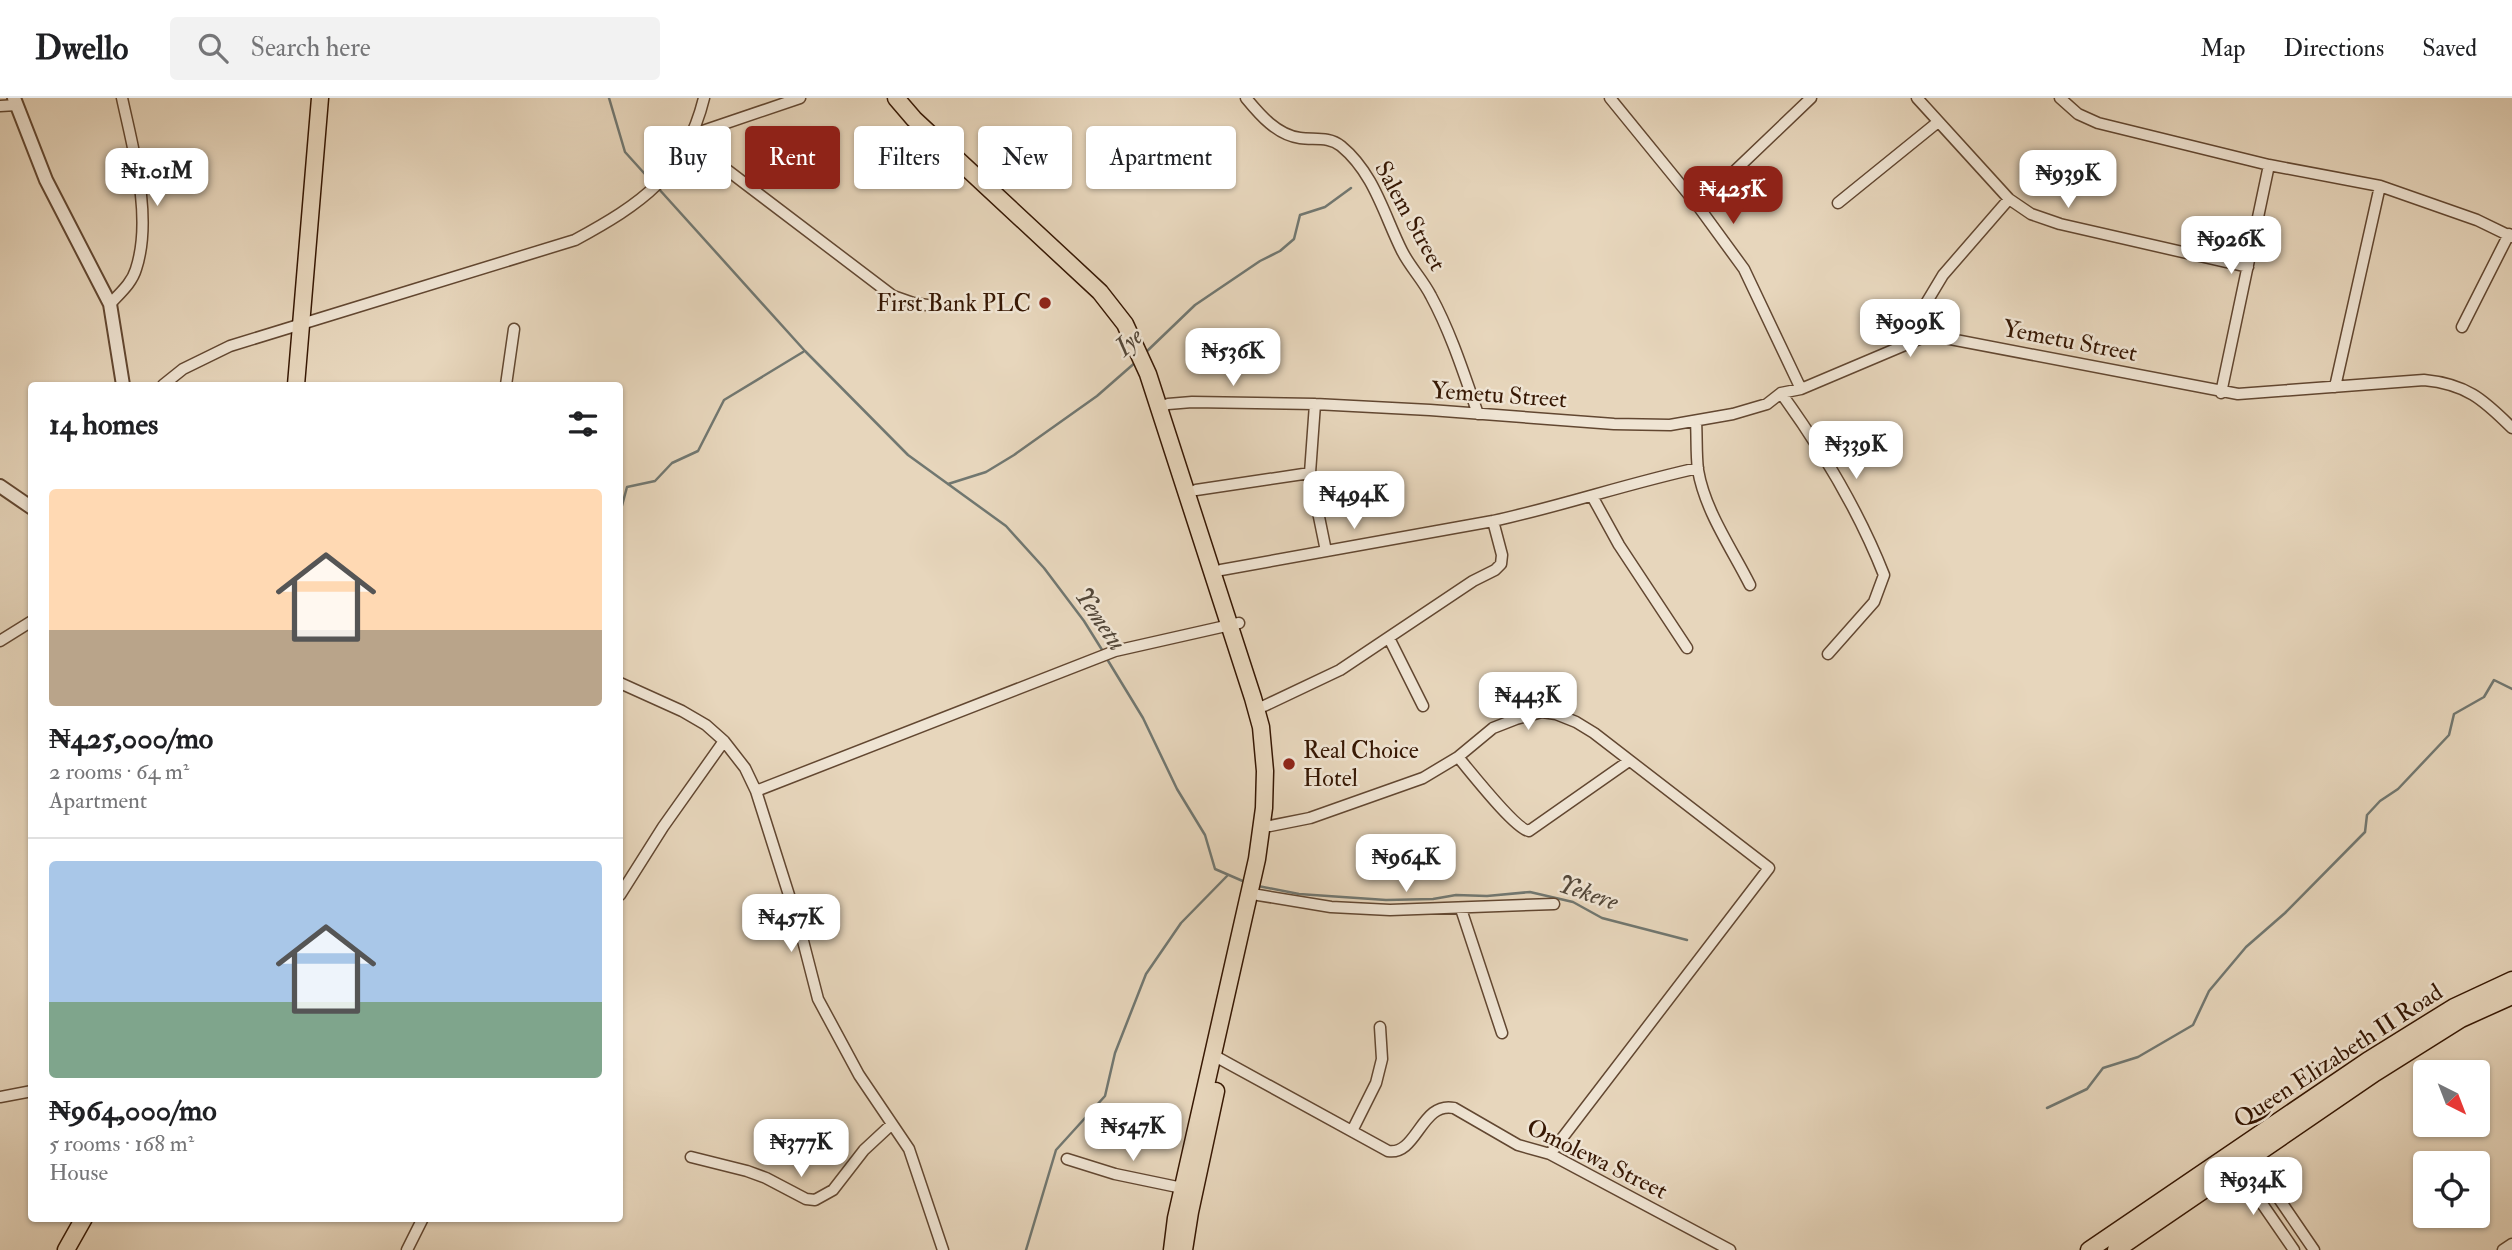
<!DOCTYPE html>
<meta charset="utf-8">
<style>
body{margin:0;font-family:"IM FELL Double Pica",serif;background:#f2f2f2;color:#202124;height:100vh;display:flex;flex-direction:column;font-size:26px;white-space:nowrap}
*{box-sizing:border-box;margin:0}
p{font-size:23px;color:#757577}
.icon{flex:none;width:38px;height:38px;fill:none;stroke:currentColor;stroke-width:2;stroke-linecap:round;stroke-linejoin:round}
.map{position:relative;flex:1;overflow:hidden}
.panel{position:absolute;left:28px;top:284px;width:595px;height:840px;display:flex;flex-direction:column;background:#fff;border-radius:7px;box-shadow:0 2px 5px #0004}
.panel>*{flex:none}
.hud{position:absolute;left:644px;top:28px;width:665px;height:63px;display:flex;gap:14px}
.needle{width:46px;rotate:138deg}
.controls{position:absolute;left:2413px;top:962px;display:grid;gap:14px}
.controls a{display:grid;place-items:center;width:77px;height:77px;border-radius:7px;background:#fff;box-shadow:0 2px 5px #0004;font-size:35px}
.price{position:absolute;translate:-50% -60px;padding:0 16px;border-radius:14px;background:#fff;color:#222;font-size:23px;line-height:46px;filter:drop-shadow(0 2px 4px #0008)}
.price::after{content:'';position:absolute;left:50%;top:42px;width:21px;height:16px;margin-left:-10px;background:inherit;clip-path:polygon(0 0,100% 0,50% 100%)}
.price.active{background:#8f2418;color:#fff}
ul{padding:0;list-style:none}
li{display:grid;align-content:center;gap:14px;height:371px;padding:0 21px}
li+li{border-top:2px solid #e0e0e0}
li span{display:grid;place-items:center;height:217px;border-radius:7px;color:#555}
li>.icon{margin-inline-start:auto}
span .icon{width:126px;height:126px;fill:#fffc;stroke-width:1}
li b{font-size:30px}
h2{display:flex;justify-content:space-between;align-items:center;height:84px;padding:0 21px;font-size:30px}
.pill{padding:0 24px;border-radius:7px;background:#fff;box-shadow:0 2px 5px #0004;font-size:24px;line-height:63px}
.pill.active{background:#8f2418;color:#fff}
header{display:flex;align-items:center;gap:42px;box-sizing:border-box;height:98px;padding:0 35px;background:#fff;border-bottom:2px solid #e0e0e0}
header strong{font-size:33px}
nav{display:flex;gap:38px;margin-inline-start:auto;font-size:24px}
.search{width:490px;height:63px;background:#f2f2f2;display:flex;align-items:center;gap:18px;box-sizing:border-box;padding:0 24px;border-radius:7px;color:#757577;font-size:26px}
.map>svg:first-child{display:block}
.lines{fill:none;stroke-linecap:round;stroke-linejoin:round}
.stream{stroke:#717770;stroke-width:2.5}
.minor-casing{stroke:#624731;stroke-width:13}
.tertiary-casing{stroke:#624731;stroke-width:16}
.trunk-casing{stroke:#361703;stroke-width:19}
.minor{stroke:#efe4d3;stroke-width:10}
.tertiary{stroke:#efe4d3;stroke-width:12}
.trunk{stroke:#e7d6bc;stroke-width:16}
.poi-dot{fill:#8f2418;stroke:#efe4d3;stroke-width:2.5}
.labels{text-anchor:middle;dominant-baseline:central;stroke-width:5;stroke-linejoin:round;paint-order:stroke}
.street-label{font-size:24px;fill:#361703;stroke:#efe4d3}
.poi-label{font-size:24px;fill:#361703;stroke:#efe4d3;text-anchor:end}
.water-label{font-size:26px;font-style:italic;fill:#534739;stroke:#efe4d3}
</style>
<header>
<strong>Dwello</strong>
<div class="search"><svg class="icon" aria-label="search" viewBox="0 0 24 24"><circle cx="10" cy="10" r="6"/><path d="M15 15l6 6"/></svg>Search here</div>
<nav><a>Map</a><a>Directions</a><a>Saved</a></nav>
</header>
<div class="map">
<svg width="2512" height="1152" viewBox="0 0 2512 1152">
<rect width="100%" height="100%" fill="#e7d6bc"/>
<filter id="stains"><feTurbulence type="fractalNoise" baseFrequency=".00286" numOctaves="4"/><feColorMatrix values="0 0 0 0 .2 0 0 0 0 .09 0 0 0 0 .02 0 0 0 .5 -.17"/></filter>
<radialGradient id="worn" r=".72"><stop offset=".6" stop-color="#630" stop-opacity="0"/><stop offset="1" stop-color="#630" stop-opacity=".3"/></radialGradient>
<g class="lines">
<path class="stream" d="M 609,0 L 625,54 L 653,85
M 658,90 L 805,253 L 908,357 L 1006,428 L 1044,470 L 1084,523 L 1104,555
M 1144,256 L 1195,207 L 1260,163 L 1280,153 L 1294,141 L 1300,117 L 1325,109 L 1351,90
M 948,386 L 986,374 L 1014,357 L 1097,298 L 1137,263
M 620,415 L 627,389 L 655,383 L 672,365 L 698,353 L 724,302 L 803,254
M 1107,561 L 1143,620 L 1177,691 L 1205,737 L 1215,771 L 1245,784
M 1258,788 L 1299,796 L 1386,802 L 1433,801 L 1456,797 L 1487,798 L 1530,794 L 1573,804 L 1602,820 L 1687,842
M 2047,1010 L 2087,991 L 2103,970 L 2138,959 L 2193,927 L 2209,893 L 2246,849 L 2285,815 L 2365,734 L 2367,717 L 2380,703 L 2398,691 L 2449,637 L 2454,616 L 2484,599 L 2494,582 L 2512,591
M 1026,1152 L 1056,1052 L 1105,998 L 1115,955 L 1146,876 L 1181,825 L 1227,778"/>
<defs>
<path id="minor" d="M 1246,0 C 1260,17 1277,37 1300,40 C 1314,42 1329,38 1341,48 C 1374,75 1384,117 1402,153 C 1410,169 1423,182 1431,198 C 1451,235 1464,276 1478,316
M 1610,0 L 1698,108 L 1744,171 L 1801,291
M 1917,0 L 2009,101 L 2031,116 L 2060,126 L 2248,169
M 2060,0 L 2078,16 L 2098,25 L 2269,67 L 2380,88 L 2477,122 L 2512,139
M 0,8 L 17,7
M 694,36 L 800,0
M 689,43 L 893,198 L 913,205 L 934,208
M 1838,105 L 1938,24
M 1698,108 L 1811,0
M 110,206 C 120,195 132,185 136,171 C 153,119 133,51 122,0
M 1922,212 L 1943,177 L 2009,101
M 2462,229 L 2509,136
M 163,287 L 183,271 L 230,248 L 575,142 C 641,106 685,77 704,0
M 506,287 L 514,231
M 2335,289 L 2380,88
M 1781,295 C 1823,353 1858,411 1884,477 L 1874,504 L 1828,556
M 2221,295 L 2269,67
M 1315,306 L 1310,375 L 1326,453
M 1159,310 L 1168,306 L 1192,304 L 1315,306 L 1430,312 L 1614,326 L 1670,327 L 1733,316 L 1767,306 L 1781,295 L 1801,291 L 1924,239 L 1945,240 L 2238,296 L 2424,282 C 2466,286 2483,301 2512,330
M 1696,323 C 1697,339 1696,356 1698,372 C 1705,413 1732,451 1750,487
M 1196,392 L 1310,375
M 1592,398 L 1619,447 L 1687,550
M 1221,472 L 1493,423
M 1389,540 L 1423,608
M 0,543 L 32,523
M 620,585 L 682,613 L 706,627 L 724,643 L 745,670 L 756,693 L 801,835 L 818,901 L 859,977 L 909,1051 L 943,1152
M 1264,608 L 1340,572 L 1473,483 L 1495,472 L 1501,466 L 1502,457 L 1493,423 C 1562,408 1629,385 1698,370
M 1458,659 C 1470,673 1515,731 1529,733 L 1629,663
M 756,693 L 1115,553 L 1239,525
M 1270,728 L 1310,720 L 1423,680 L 1458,659 L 1493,630 L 1516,621 L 1542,614 L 1556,616 L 1576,624 L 1594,635 L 1769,770 L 1550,1056
M 620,797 L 663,729 L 724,643
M 1258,797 L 1331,809 L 1390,812 L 1554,806
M 1461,811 L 1502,935
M 1213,957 L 1388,1053 C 1417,1058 1421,1003 1454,1010 L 1518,1047 L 1550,1056 L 1730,1152
M 0,999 L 32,993
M 1352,1033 L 1376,985 L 1382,961 L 1380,929
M 2249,1057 L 2314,1152
M 691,1059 L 747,1073 L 766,1080 L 806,1101 L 815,1102 L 833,1092 L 864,1052 L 892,1026
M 1067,1061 L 1115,1076 L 1187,1091
M 2234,1065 L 2294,1152
M 407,1152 L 423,1120
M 2503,1152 L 2512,1146"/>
<path id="tertiary" d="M 14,0 L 46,82 L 110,206 L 123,287
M 0,388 L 32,410"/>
<path id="trunk" d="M 896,0 L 914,21 L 1100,194 L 1125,226 L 1148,276 L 1253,600 L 1261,629 L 1265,673 L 1264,710 L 1257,761 L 1176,1120 L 1172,1152
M 296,287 L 320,0
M 66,1152 L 84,1120
M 1184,1152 L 1190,1114 L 1216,993
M 2089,1152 L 2367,963 L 2454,909 L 2512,882
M 2116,1152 L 2375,975 L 2461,921 L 2512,898"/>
</defs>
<use href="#minor" class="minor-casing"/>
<use href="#tertiary" class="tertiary-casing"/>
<use href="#trunk" class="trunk-casing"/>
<use href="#minor" class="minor"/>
<use href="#tertiary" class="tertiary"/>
<use href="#trunk" class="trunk"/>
</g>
<g class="poi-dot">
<circle cx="1045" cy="205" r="7"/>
<circle cx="1289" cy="666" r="7"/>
</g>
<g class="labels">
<g class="street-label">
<text transform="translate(1410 118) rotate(61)">Salem Street</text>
<text transform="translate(2070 243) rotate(11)">Yemetu Street</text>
<text transform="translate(1499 297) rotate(4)">Yemetu Street</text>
<text transform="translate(2338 958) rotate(-33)">Queen Elizabeth II Road</text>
<text transform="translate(1597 1061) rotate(26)">Omolewa Street</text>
</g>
<g class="poi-label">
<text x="1031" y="205">First Bank PLC</text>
<text x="1303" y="652" text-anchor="start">Real Choice<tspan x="1303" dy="28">Hotel</tspan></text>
</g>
<g class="water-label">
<text transform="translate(1129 244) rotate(-43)">Iye</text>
<text transform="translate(1100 521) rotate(56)">Yemetu</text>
<text transform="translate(1588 795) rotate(19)">Yekere</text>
</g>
</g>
<rect width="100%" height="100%" filter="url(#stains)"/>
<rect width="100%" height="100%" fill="url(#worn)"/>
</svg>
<div class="controls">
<a><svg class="needle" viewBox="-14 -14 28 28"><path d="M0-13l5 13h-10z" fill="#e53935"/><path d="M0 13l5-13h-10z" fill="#757577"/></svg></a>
<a><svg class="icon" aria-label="locate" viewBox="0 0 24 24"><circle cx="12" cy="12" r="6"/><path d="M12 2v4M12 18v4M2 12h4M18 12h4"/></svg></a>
</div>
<b class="price" style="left:157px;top:110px">₦1.01M</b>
<b class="price" style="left:2068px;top:112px">₦939K</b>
<b class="price active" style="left:1733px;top:128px">₦425K</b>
<b class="price" style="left:2231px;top:178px">₦926K</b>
<b class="price" style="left:1910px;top:261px">₦909K</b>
<b class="price" style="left:1233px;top:290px">₦536K</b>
<b class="price" style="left:1856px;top:383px">₦339K</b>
<b class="price" style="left:1354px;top:433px">₦494K</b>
<b class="price" style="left:1528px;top:634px">₦443K</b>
<b class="price" style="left:1406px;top:796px">₦964K</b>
<b class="price" style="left:791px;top:856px">₦457K</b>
<b class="price" style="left:1133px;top:1065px">₦547K</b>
<b class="price" style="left:801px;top:1081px">₦377K</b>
<b class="price" style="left:2253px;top:1119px">₦934K</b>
<div class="hud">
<a class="pill">Buy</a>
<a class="pill active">Rent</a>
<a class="pill">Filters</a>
<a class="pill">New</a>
<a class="pill">Apartment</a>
</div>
<section class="panel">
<h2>14 homes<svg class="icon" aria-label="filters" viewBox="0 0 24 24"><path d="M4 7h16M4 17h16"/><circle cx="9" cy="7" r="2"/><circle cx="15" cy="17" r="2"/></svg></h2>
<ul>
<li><span style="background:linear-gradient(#ffd9b3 65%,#b9a48a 0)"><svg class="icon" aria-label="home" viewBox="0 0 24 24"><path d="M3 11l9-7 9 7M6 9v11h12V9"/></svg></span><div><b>₦425,000/mo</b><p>2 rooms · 64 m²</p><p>Apartment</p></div></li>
<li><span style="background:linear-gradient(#a9c7e8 65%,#7fa58c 0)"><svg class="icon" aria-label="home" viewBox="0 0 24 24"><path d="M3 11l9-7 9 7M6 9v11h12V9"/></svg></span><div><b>₦964,000/mo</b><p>5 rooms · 168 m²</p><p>House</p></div></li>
</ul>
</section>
</div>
